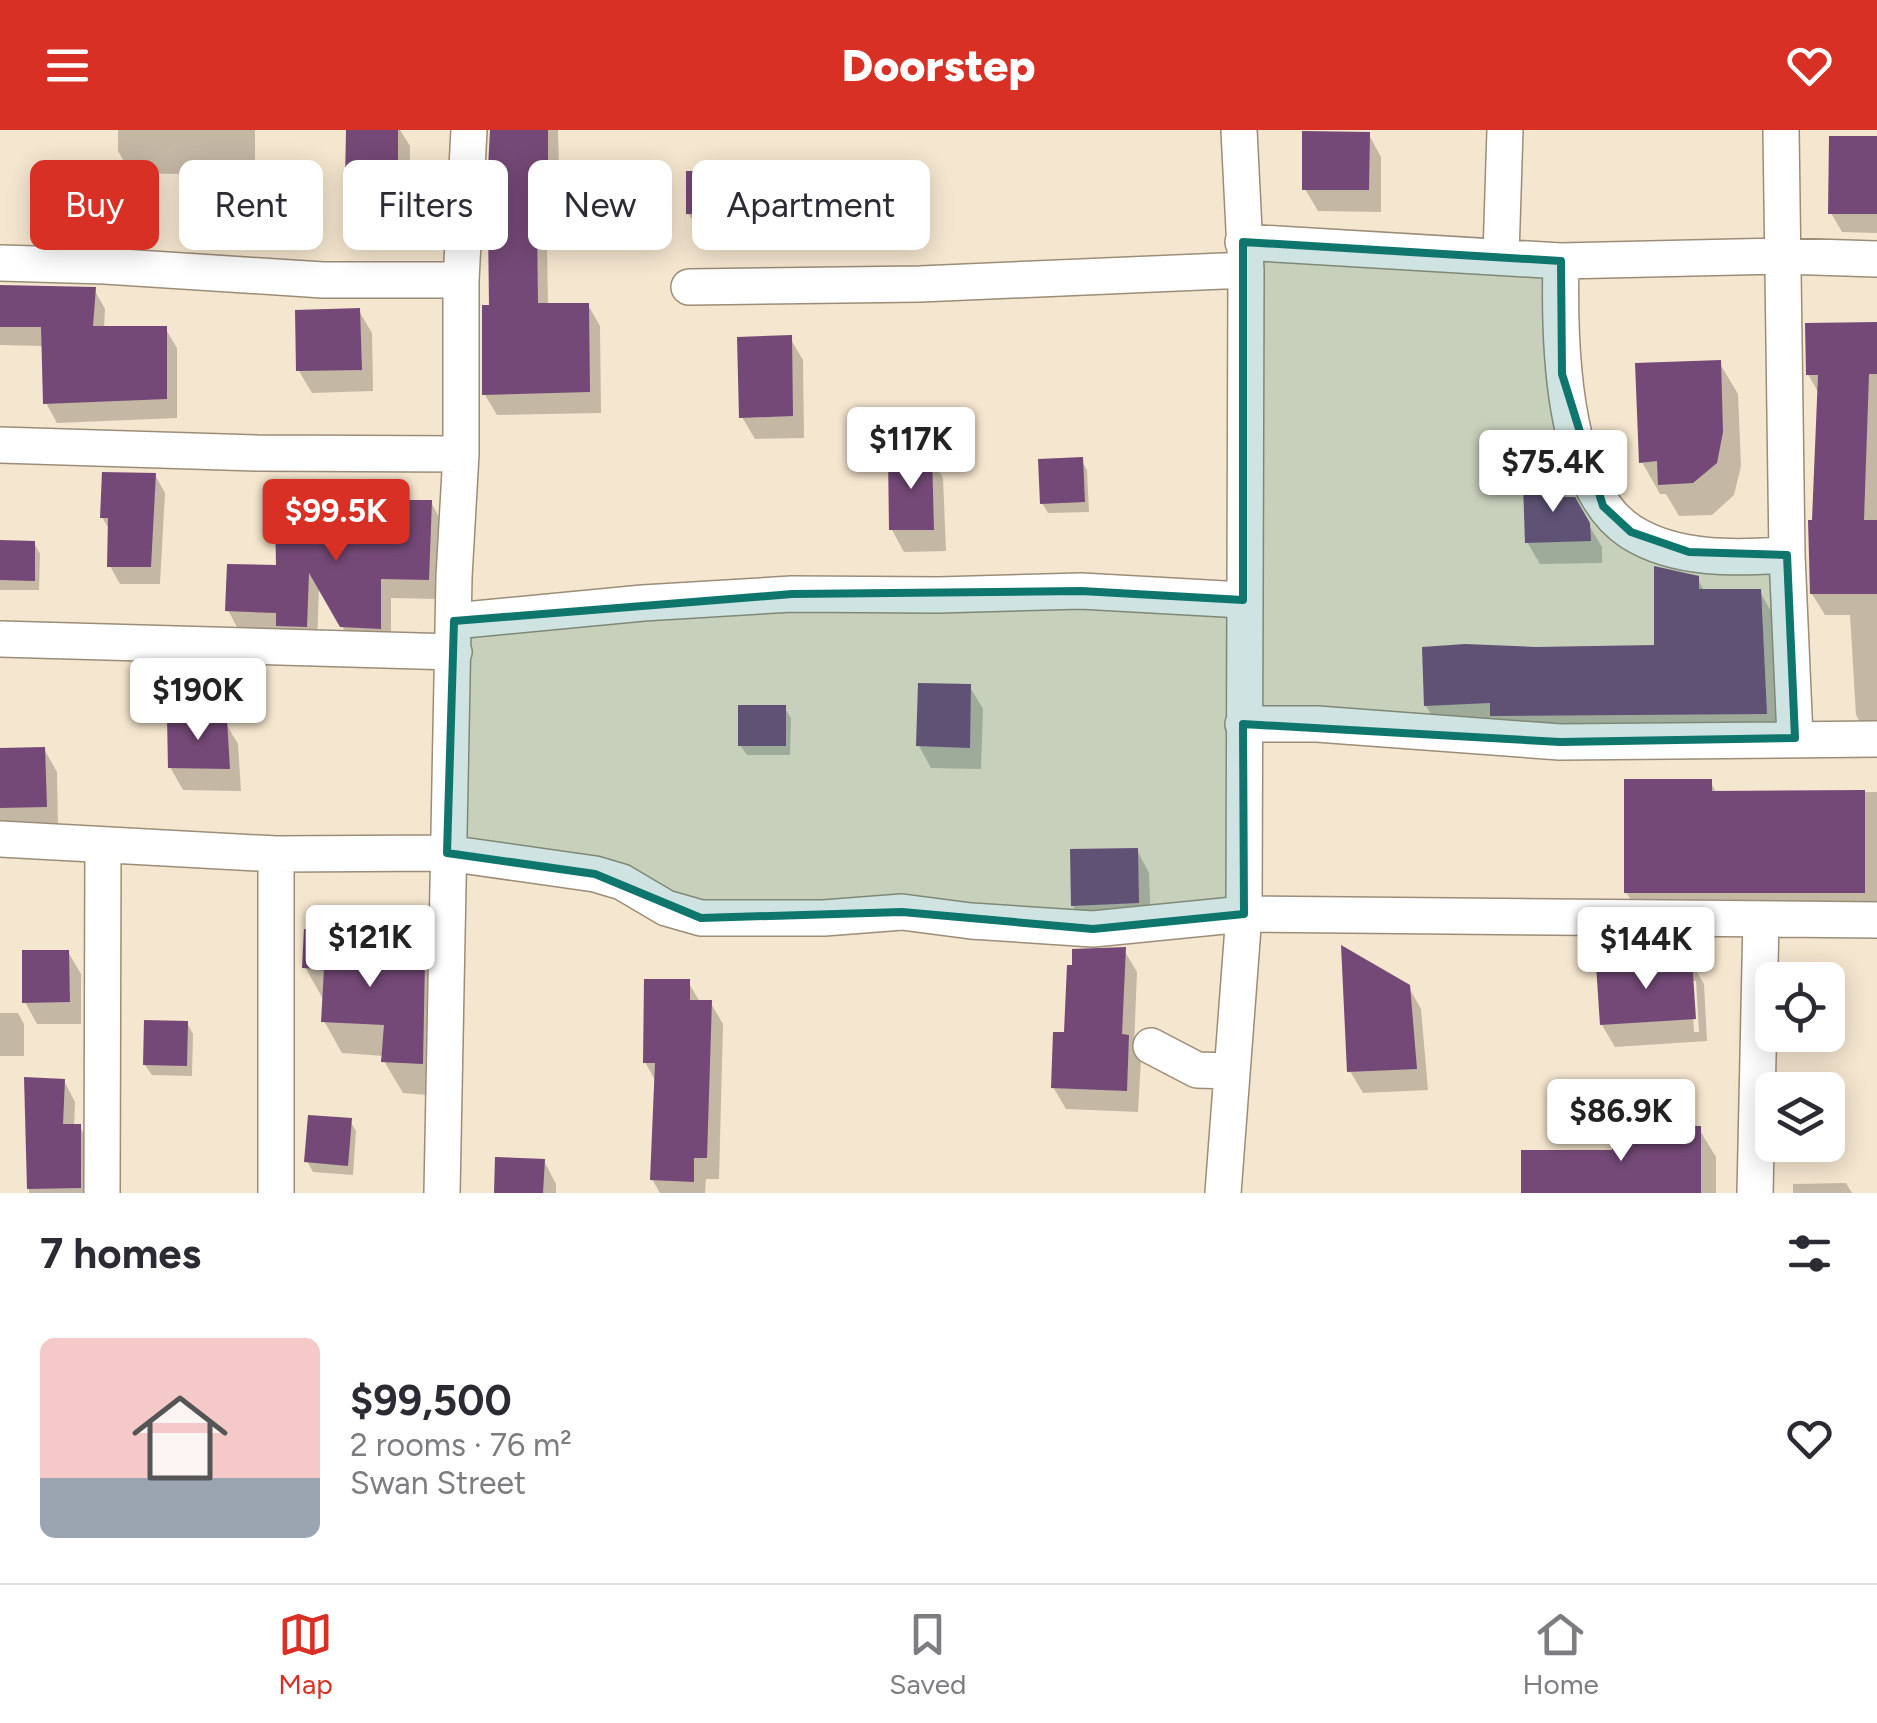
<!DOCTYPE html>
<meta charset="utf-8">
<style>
body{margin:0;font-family:Figtree,sans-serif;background:#f2f2f3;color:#2b2b33;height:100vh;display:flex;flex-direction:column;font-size:38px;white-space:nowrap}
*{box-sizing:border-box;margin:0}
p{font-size:32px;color:#7c7c81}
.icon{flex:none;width:55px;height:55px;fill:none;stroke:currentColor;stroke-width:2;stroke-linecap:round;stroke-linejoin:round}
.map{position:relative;height:1063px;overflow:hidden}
.panel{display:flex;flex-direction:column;background:#fff;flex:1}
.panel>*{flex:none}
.banner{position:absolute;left:30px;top:30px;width:1000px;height:90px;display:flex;gap:20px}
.controls{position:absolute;left:1755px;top:832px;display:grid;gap:20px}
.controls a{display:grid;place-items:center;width:90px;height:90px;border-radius:15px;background:#fff;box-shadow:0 5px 25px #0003;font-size:50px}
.price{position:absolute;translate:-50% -85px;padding:0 22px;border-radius:10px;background:#fff;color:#222;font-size:32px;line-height:65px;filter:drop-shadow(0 2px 5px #0008)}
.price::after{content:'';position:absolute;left:50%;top:60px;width:30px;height:22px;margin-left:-15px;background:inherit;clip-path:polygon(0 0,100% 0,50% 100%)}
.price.current{background:#d93025;color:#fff}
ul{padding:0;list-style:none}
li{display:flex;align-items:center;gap:30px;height:250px;padding:0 40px}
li+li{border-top:2px solid #e1e1e2}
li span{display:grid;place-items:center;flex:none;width:280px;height:200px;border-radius:15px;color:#555}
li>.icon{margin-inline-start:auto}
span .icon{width:120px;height:120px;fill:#fffc;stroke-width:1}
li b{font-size:42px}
h2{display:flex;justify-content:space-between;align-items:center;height:120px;padding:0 40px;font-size:42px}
.pill{padding:0 35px;border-radius:15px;background:#fff;box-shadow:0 5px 25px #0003;font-size:35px;line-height:90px}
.pill.current{background:#d93025;color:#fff}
header{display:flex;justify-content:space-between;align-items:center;height:130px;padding:0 40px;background:#d93025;color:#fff;font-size:45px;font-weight:800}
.menu{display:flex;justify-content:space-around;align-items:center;height:140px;border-top:2px solid #e1e1e2;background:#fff;font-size:28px;color:#7c7c81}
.menu a{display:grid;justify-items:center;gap:5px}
.menu .current{color:#d93025}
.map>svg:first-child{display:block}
.shadow{fill:#0003;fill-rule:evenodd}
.building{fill:#744977}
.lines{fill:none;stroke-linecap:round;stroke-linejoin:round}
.minor-casing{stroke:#9b8d78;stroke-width:38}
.minor{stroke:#fff;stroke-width:35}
.marked{fill:#0f766e;fill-opacity:0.2;stroke:#0f766e;stroke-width:8;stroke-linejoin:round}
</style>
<header><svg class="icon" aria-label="menu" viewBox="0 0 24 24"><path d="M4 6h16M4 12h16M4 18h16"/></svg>Doorstep<svg class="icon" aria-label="heart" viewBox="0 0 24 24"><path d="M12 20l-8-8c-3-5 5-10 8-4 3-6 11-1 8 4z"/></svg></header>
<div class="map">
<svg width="1877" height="1063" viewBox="0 0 1877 1063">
<rect width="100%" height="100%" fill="#f5e6cf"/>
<path class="shadow" d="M 118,0 L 255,0 L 255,36 L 181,37 L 181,44 L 131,43 L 118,21 Z
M 348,0 L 400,0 L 410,16 L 409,75 L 360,75 L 348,52 Z
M 493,0 L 558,0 L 559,37 L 599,37 L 611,58 L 611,115 L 547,115 L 548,175 L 588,175 L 600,196 L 601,283 L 497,285 L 485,265 L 492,177 L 491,100 L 488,95 Z
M 1369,5 L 1381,27 L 1381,82 L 1318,81 L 1305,59 Z
M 1877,9 L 1877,103 L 1842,102 L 1831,83 Z
M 722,43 L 735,65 L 734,106 L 701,105 L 688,83 Z
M 0,157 L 94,159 L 105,179 L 104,199 L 165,198 L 177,218 L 177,288 L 57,293 L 46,273 L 44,216 L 0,215 Z
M 359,181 L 372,203 L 373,261 L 312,263 L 299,241 Z
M 1877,194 L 1877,606 L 1868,606 L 1856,585 L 1850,485 L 1825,485 L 1812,464 L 1819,264 L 1808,244 Z
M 790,208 L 803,230 L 804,308 L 755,309 L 742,287 Z
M 1719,232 L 1738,264 L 1741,336 L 1734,365 L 1712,385 L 1679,386 L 1666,364 L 1660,364 L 1642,332 Z
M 931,326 L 943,348 L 946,421 L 904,422 L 892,400 Z
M 1081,330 L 1087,340 L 1089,382 L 1048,383 L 1042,373 Z
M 155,345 L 165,363 L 160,454 L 120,454 L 110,436 L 110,401 L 102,387 Z
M 1558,354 L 1567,369 L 1573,369 L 1602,417 L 1602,433 L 1540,434 L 1527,412 Z
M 431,372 L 442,393 L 440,469 L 391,468 L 391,518 L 354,517 L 319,456 L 317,516 L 239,501 L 228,480 L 279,438 L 390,387 Z
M 34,413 L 40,424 L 39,460 L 0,460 L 0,417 Z
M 1697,448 L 1705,462 L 1760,462 L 1772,483 L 1778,605 L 1439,597 L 1426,576 L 1535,520 L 1657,518 Z
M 970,557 L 983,579 L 981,639 L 931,638 L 919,616 Z
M 784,577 L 791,588 L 790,625 L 747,625 L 740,615 Z
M 225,592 L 238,614 L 241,661 L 183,660 L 170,637 Z
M 44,619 L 57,642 L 58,698 L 0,696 L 0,621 Z
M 1710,651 L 1717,664 L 1877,662 L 1877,793 L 1644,793 L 1626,762 Z
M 1137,720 L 1149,743 L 1151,795 L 1086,798 L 1073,776 Z
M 373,805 L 389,833 L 424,835 L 442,867 L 440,966 L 403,963 L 384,931 L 384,926 L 342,923 L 324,891 L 323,869 L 305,837 Z
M 1124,820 L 1137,842 L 1134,918 L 1141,929 L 1138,982 L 1066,979 L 1053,957 L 1066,905 Z
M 68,822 L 81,844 L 81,894 L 37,894 L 25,872 Z
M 1691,832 L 1704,854 L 1707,911 L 1615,917 L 1602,895 ZM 1691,851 L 1696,851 L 1699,902 L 1694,902 Z
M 688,852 L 700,872 L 710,872 L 723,894 L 719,1049 L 706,1049 L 705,1063 L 660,1063 L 652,1049 L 656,952 L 645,932 Z
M 1408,856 L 1421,879 L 1428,960 L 1363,963 L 1350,941 Z
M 0,883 L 18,883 L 24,894 L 24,926 L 0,926 Z
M 187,893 L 193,904 L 192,946 L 152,945 L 145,935 Z
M 26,950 L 64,951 L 75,972 L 74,997 L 80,997 L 91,1017 L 91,1063 L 29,1063 Z
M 350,991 L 356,1001 L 353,1045 L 313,1042 L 307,1031 Z
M 1699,999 L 1716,1027 L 1716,1063 L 1524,1063 L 1524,1023 L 1615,1023 Z
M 497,1029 L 544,1031 L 556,1054 L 556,1063 L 496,1063 Z
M 1846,1053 L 1852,1063 L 1793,1063 L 1793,1054 Z"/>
<path class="building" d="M 346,0 L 398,0 L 398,53 L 345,53 Z
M 490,0 L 548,0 L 548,34 L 600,34 L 600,95 L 537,95 L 538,173 L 589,173 L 590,262 L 482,265 L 482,175 L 489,175 L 488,95 L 485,95 Z
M 1302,1 L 1370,2 L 1369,60 L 1302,60 Z
M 1829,6 L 1877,6 L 1877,84 L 1828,84 Z
M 686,41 L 724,41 L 723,84 L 686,84 Z
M 0,155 L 96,157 L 93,196 L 167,196 L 167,269 L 43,274 L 41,197 L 0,197 Z
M 360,178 L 362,240 L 296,241 L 295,180 Z
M 1877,192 L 1877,244 L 1869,244 L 1864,390 L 1877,390 L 1877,464 L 1810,464 L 1808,390 L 1812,390 L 1818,245 L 1806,245 L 1805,193 Z
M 792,205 L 793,286 L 739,288 L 737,207 Z
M 1721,230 L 1723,302 L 1717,333 L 1693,353 L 1658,355 L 1657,331 L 1639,333 L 1635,233 Z
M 932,323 L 934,400 L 889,400 L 888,324 Z
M 1083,327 L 1085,372 L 1040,374 L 1038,329 Z
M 102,342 L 156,343 L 151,437 L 107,437 L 108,388 L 100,388 Z
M 1559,351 L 1559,367 L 1575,367 L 1590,393 L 1591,411 L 1525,413 L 1523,352 Z
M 388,370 L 432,370 L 429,450 L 381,449 L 381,499 L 340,497 L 309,443 L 307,497 L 276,496 L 276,483 L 225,481 L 227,434 L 276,435 L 275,383 L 388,385 Z
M 0,410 L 35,411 L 35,451 L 0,450 Z
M 1654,436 L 1699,446 L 1699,459 L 1761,459 L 1767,584 L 1494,586 L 1490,586 L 1490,573 L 1424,576 L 1422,517 L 1465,514 L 1535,517 L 1654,515 Z
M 918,553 L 971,554 L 970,618 L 916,616 Z
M 738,575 L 786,575 L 786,616 L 738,616 Z
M 167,587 L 227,589 L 230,639 L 168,638 Z
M 45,617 L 47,677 L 0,678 L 0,618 Z
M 1624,649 L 1712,649 L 1712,661 L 1865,660 L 1865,763 L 1624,763 Z
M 1138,718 L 1139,773 L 1071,776 L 1070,719 Z
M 304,799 L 374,802 L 373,829 L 425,832 L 423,934 L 381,932 L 384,895 L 321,892 L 324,839 L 302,838 Z
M 1341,815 L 1410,855 L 1417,939 L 1347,942 Z
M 1126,817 L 1122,904 L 1129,905 L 1127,961 L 1051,958 L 1053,902 L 1064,902 L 1067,835 L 1072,835 L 1072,819 Z
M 22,820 L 69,820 L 70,872 L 22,873 Z
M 1692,829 L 1696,889 L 1600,895 L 1596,835 Z
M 644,849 L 690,849 L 690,870 L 712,870 L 707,1028 L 694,1028 L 694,1052 L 650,1050 L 655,933 L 643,933 Z
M 144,890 L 188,891 L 187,936 L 143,935 Z
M 24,947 L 65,949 L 63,994 L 81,994 L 81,1058 L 27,1059 Z
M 308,985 L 352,988 L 348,1036 L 304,1032 Z
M 1612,996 L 1701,996 L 1701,1063 L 1521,1063 L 1521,1020 L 1612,1020 Z
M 495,1027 L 545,1029 L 543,1063 L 494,1063 Z"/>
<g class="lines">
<defs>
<path id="minor" d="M 1781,0 L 1787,425 L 1795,608
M 1243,112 L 1561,131 L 1783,126 L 1877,129
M 1501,125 L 1505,0
M 1561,131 C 1559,206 1560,356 1631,402 C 1677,431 1737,428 1787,425
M 0,133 L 105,136 L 323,150 L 461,150
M 689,157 L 920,154 L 1246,140
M 0,315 L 257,323 L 461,324
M 454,491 L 643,473 L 792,464 L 938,465 L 1081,461 L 1243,470
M 0,509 L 454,522
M 1243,594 L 1317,594 L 1560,612 L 1877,609
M 0,709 L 276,724 L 447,723 L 595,744 L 622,752 L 666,778 L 701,788 L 824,788 L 902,782 L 971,791 L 1093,799 L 1244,784 L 1877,790
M 1151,916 L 1197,940 L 1232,941
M 102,1063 L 103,715
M 276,1063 L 276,724
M 442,1063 L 454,447 L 461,324 L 461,150 L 469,0
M 1223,1063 L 1244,784 L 1246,140 L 1239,0
M 1755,1063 L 1761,789"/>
</defs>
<use href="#minor" class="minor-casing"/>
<use href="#minor" class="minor"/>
</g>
<path class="marked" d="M 1243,112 L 1561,131 L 1562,244 L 1603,376 L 1631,402 L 1689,422 L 1787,425 L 1795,608 L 1560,612 L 1243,594 L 1244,784 L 1093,799 L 902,782 L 701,788 L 595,744 L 447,723 L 454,491 L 792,464 L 1081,461 L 1243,470 Z"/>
</svg>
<div class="controls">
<a><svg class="icon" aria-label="locate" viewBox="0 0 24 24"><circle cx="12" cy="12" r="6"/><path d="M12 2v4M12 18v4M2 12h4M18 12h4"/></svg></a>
<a><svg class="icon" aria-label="layers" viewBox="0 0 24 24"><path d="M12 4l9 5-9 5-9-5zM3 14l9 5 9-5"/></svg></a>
</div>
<b class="price" style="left:911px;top:362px">$117K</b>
<b class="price" style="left:1553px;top:385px">$75.4K</b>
<b class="price current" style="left:336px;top:434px">$99.5K</b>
<b class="price" style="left:198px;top:613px">$190K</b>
<b class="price" style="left:370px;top:860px">$121K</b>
<b class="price" style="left:1646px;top:862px">$144K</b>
<b class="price" style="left:1621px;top:1034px">$86.9K</b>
<div class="banner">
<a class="pill current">Buy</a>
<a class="pill">Rent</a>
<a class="pill">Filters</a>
<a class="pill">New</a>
<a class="pill">Apartment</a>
</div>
</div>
<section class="panel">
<h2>7 homes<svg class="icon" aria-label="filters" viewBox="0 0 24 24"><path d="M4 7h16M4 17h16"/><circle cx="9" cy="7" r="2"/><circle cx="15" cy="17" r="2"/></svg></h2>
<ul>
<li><span style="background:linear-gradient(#f6c9c9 70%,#9aa5b1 0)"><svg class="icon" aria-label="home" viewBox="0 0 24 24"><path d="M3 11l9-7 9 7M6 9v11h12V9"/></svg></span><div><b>$99,500</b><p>2 rooms · 76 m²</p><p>Swan Street</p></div><svg class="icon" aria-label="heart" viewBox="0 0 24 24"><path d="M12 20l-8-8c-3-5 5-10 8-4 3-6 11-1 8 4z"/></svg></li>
</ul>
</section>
<nav class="menu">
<a class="current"><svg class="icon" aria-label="map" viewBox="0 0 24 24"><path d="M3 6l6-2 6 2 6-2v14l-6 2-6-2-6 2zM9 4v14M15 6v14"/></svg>Map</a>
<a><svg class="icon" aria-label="saved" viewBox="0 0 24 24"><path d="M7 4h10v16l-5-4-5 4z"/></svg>Saved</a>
<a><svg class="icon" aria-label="home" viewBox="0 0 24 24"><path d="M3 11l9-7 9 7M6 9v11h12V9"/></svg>Home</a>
</nav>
